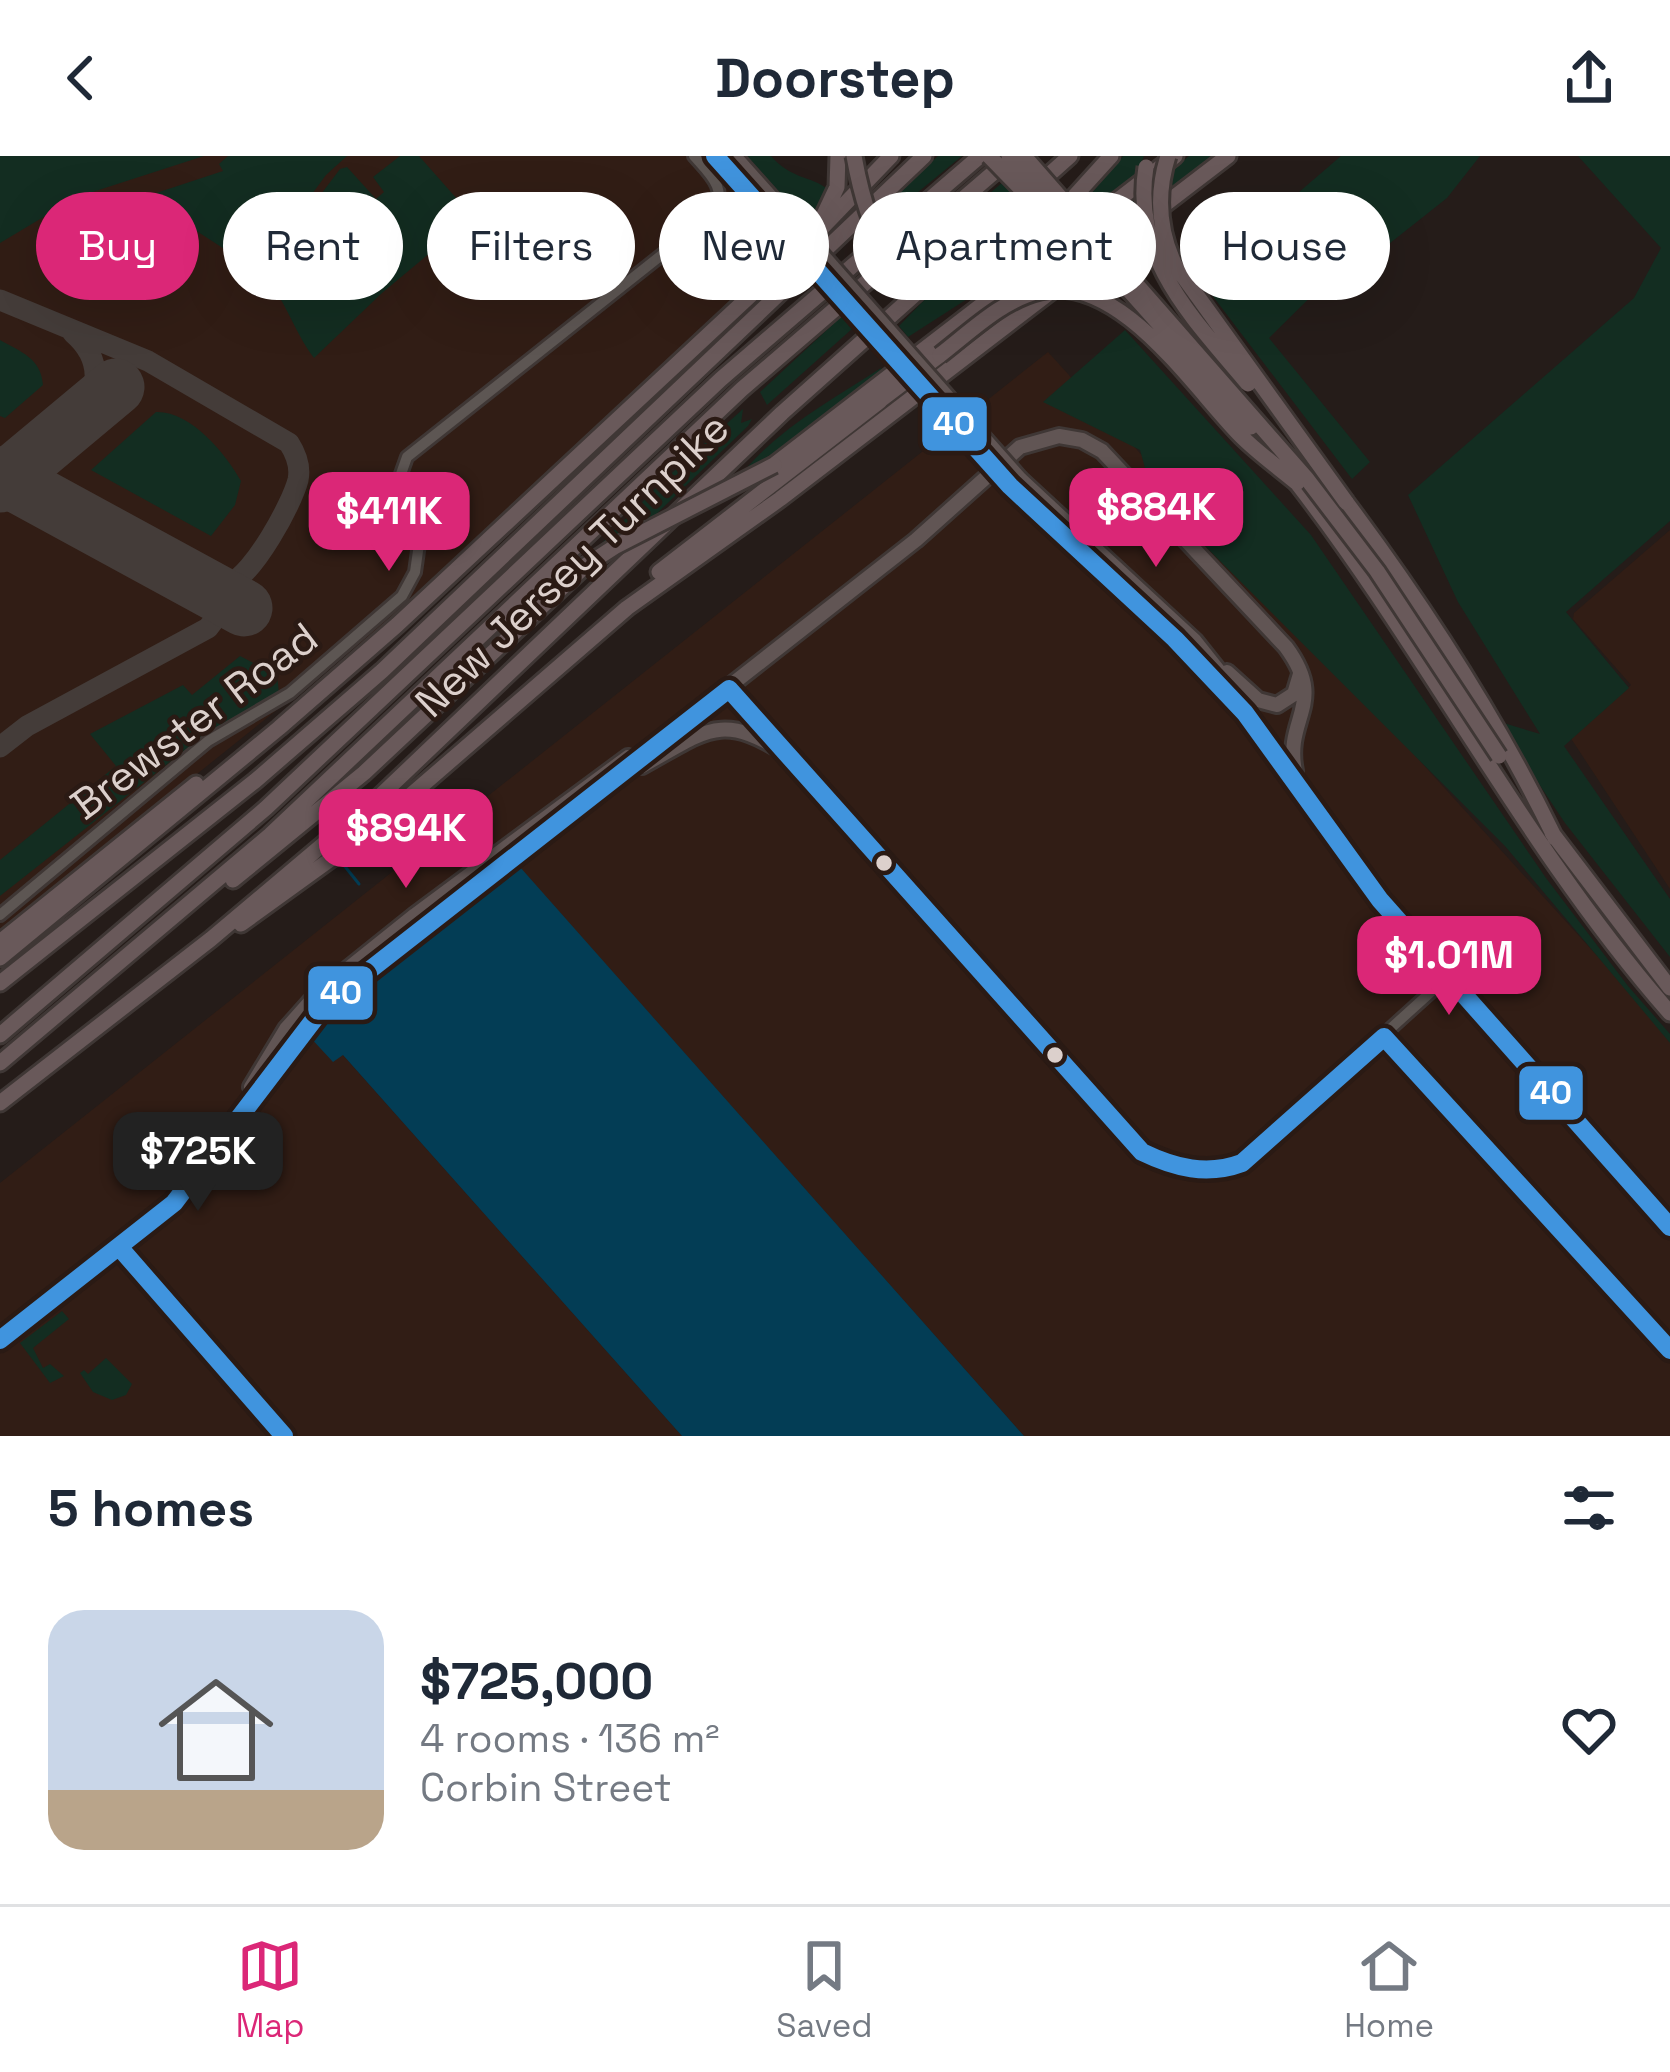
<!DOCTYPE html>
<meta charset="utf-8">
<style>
body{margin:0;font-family:"Space Grotesk",sans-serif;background:#f2f2f3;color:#1f2937;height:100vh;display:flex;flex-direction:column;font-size:45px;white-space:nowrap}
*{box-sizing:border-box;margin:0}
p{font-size:39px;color:#747a83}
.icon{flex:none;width:66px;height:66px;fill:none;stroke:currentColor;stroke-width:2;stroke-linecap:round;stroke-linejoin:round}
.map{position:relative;height:1280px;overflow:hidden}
.details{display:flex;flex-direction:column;background:#fff;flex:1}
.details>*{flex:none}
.top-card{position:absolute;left:36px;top:36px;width:1599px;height:108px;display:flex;gap:24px}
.price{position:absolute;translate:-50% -102px;padding:0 27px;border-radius:24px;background:#db2777;color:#fff;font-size:39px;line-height:78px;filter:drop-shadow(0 3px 6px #0008)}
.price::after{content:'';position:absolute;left:50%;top:72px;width:36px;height:27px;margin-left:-18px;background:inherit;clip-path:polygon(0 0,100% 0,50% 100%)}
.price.active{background:#222;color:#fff}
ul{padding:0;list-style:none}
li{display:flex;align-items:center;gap:36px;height:300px;padding:0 48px}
li span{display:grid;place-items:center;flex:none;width:336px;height:240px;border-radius:36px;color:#555}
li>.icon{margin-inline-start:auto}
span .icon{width:144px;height:144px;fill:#fffc;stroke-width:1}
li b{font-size:51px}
h2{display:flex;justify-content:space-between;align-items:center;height:144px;padding:0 48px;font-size:51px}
.pill{padding:0 42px;border-radius:54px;background:#fff;box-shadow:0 12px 48px #0002;font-size:42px;line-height:108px}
.pill.active{background:#db2777;color:#fff}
header{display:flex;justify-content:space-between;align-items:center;height:156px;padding:0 48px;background:#fff;font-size:54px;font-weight:800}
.dock{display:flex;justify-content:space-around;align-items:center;height:168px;border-top:3px solid #e0e1e3;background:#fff;font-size:33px;color:#747a83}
.dock a{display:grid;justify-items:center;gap:6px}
.dock .active{color:#db2777}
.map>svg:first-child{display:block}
.built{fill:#311d15}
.green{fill:#132d21}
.water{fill:#033d55}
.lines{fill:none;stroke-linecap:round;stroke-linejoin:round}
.stream{stroke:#033d55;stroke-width:3}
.taxiway{stroke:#443c39;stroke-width:21}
.runway{stroke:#443c39;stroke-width:57}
.minor-casing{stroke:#3f3735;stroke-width:16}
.major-casing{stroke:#3f3735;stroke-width:20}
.highway-casing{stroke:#3f3735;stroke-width:21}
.minor{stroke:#5d5653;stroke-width:10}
.major{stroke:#615554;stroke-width:14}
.highway{stroke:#69595a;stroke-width:15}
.major-bridge-casing{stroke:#3f3735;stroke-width:20;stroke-linecap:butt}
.highway-bridge-casing{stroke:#3f3735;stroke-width:21;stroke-linecap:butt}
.major-bridge{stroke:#615554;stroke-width:14}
.highway-bridge{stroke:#69595a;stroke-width:15}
.bus-1-casing{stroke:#2a1a14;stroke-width:27}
.bus-1{stroke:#4094de;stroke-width:18}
.bus-dot{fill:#dcd0cc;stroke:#2a1a14;stroke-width:4.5}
.labels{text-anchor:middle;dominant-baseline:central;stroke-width:9;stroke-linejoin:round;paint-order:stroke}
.street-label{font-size:42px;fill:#dcd0cc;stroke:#2a1a14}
.line-badge{stroke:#2a1a14;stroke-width:4.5}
.badge-label{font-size:33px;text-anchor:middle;font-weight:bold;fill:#fff}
</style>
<header><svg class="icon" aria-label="back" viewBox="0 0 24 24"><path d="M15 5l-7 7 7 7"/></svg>Doorstep<svg class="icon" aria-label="share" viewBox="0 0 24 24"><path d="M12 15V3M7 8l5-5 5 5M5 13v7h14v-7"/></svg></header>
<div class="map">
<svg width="1670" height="1280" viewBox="0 0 1670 1280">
<rect width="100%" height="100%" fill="#251c19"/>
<path class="built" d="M 0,0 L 703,0 L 784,91 L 698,177 L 374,476 L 0,776 Z
M 1048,196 L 1670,880 L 1670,1280 L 1024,1280 L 520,712 L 381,820 L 342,898 L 682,1280 L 0,1280 L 0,1027 Z
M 1670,374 L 1670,733 L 1570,581 L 1631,529 L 1573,463 L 1574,457 Z"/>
<path class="green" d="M 0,0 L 204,0 L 77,41 L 0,87 Z
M 228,0 L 347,0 L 326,19 L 290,68 L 246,107 L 144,41 L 223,15 L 219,8 Z
M 400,0 L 419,0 L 473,61 L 382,137 L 314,202 C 292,173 286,141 260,117 L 305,80 L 297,70 L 340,13 L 347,11 L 376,43 L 384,36 L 373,21 Z
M 747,0 L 771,0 C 792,24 810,19 829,34 L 820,59 L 808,68 Z
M 938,0 L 962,0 L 878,69 L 875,60 Z
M 1123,0 L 1144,0 L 1137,18 L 1092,59 L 1082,48 Z
M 1189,0 L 1218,0 L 1170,38 L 1175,12 Z
M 1341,0 L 1480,0 L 1447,42 L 1375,99 L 1344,108 L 1269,182 L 1370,306 L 1352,323 L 1199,122 Z
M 1578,0 L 1670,0 L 1670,365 L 1566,456 L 1629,532 L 1564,590 L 1670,743 L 1670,801 L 1565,667 L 1497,565 L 1540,578 L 1458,446 L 1408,339 L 1634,142 L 1661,92 Z
M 1003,26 L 1012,34 L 919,115 L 905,109 Z
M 1138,38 L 1139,64 L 1114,84 L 1101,68 Z
M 1028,50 L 1046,67 L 986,112 L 949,122 Z
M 1068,92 L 1083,106 L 1059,124 L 1033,129 L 1035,120 Z
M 974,135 L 978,136 L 908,181 L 899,170 L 931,137 L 951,140 Z
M 843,159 L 853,172 L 767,249 L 760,236 Z
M 1125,174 L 1311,379 L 1546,722 L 1628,830 L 1670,878 L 1670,887 L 1505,690 L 1152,337 L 1140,294 L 1043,246 Z
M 0,184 C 21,196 41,202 43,229 L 5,262 L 0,260 Z
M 881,212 L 886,217 L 810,275 L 744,315 C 781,271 833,243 881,212 Z
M 743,253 L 741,267 L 752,263 L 748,270 L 648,366 L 600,389 L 663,325 Z
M 156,256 C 191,255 225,297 241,325 L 235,349 L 211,380 L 91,314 Z
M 240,500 L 277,519 L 279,537 L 204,579 L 0,740 L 0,704 L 116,610 L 90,578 L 183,529 L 192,539 Z
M 62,1155 L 69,1163 L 33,1192 L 43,1212 L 50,1208 L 64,1220 L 50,1227 L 20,1187 Z
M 106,1202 L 132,1228 L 126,1239 L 112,1244 L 93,1236 L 80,1217 L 84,1214 L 88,1218 Z"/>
<path class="water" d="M 520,711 L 1024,1280 L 682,1280 L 343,899 L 333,906 L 308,879 L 408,796 Z"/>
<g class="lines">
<path class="stream" d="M 343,708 L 359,728"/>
<path class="taxiway" d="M 0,144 L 148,205 L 289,287 C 296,298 301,310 298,324 C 292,348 253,419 230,427 C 213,432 198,424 183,418
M 73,177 C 103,203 101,235 76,264
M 0,591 L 27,570 L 208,472 L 218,459 L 220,448 L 213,435"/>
<path class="runway" d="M 0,319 L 244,452
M 0,328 L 116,231"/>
<defs>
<path id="minor" d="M 729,533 L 1132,988 C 1162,1011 1206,1023 1242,1007 L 1453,816
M 0,759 L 208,585 L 290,537 L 402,440 L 415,416 L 419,388 L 401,339 L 401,318 L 407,301 L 712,59 C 729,34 711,19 694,0
M 120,1092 L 284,1280"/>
<path id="major" d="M 715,0 L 787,82
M 734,0 L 792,65
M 1020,323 L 1195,485 L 1230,529
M 1010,330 L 1175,483 L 1245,557 L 1380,744 L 1670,1071
M 1227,516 L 1258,544 L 1277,549 L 1294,538 L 1300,518
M 642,610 C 706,575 720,555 787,598
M 251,931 L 286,873 L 319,836 L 415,759 L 628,601
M 0,1184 L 174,1047 L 201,1016 L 310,864 L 346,831 L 916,384 L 1020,291 L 1059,280 L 1082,284 L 1102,295 L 1286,491 C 1328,548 1284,561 1295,615"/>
<path id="highway" d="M 821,65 L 837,31 L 838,0
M 1009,103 L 1043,75 L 1111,0
M 874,249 L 940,199
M 774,309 L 1175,0
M 1297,327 C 1429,498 1527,694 1670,857
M 1346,346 C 1424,450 1498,565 1555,682
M 659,416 L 880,245
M 1552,677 L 1670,832
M 233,724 L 364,617 L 585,410
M 241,768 L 367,677 L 627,452 L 780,343 L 1228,0
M 0,786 L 196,628
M 0,802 L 279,572 L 397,469 L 814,80 L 891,0
M 0,827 L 255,625 L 382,515 L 924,0
M 0,879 L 266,652 L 721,223 L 980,0
M 0,907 L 270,679 L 742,233 L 1007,5
M 0,947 L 211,783 L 378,642 L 782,257 L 1070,0"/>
</defs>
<use href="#minor" class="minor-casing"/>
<use href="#major" class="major-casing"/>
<use href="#highway" class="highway-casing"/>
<use href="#minor" class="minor"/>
<use href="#major" class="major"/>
<use href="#highway" class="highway"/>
<defs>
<path id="major-bridge" d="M 792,65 L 1020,323
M 787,82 L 1010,330"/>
<path id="highway-bridge" d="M 854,0 C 870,90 906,172 1009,103
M 989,0 L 1075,88
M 1009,0 L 1251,271
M 1024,0 L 1307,323 L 1377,415 L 1499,600
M 1168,0 C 1156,38 1158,73 1175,109 L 1346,346
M 1146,11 C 1131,103 1194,163 1248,228
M 940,199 C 970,176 1002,144 1040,135 C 1119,116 1192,230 1241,280 C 1258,297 1279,312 1297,327
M 585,410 L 616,390 L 774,309"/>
</defs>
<use href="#major-bridge" class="major-bridge-casing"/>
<use href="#highway-bridge" class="highway-bridge-casing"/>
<use href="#major-bridge" class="major-bridge"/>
<use href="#highway-bridge" class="highway-bridge"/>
<defs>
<path id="bus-1" d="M 715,0 L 1010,330 L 1175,483 L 1245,557 L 1380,744 L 1670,1071
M 120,1092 L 284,1280
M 0,1184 L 174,1047 L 325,849 L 729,533 L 1142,996 C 1175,1012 1207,1020 1242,1007 L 1384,881 L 1670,1194"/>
</defs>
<use href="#bus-1" class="bus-1-casing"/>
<use href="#bus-1" class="bus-1"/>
</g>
<g class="bus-dot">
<circle cx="884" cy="707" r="10"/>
<circle cx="1055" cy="899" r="10"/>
</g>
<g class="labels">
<g class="street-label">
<text transform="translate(572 409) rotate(-44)">New Jersey Turnpike</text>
<text transform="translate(194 565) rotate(-37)">Brewster Road</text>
</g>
</g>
<g class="line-badge">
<rect x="920" y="239" width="69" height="58" rx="12" fill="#4094de"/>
<rect x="306" y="808" width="69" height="58" rx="12" fill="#4094de"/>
<rect x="1517" y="908" width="68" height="58" rx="12" fill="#4094de"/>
</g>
<g class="badge-label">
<text x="954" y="279">40</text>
<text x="341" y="848">40</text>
<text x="1551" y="948">40</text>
</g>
</svg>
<b class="price" style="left:1156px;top:414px">$884K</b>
<b class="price" style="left:389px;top:418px">$411K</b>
<b class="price" style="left:406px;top:735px">$894K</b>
<b class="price" style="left:1449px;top:862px">$1.01M</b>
<b class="price active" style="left:198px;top:1058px">$725K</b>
<div class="top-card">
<a class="pill active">Buy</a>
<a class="pill">Rent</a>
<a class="pill">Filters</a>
<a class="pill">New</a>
<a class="pill">Apartment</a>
<a class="pill">House</a>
</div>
</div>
<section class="details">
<h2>5 homes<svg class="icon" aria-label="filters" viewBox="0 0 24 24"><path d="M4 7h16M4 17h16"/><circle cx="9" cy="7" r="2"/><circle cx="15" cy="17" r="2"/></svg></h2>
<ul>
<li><span style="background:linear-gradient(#c9d6e8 75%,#b9a48a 0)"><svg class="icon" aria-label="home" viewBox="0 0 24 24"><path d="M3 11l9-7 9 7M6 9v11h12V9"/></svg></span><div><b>$725,000</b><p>4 rooms · 136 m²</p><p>Corbin Street</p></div><svg class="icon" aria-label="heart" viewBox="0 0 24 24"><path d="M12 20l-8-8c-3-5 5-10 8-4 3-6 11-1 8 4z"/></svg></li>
</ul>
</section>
<nav class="dock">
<a class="active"><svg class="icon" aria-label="map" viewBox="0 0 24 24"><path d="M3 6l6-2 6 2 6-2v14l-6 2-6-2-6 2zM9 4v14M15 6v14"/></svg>Map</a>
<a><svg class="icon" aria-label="saved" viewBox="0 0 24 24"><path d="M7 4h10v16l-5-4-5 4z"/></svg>Saved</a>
<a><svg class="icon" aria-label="home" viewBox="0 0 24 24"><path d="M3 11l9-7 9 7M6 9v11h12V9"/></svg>Home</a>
</nav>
